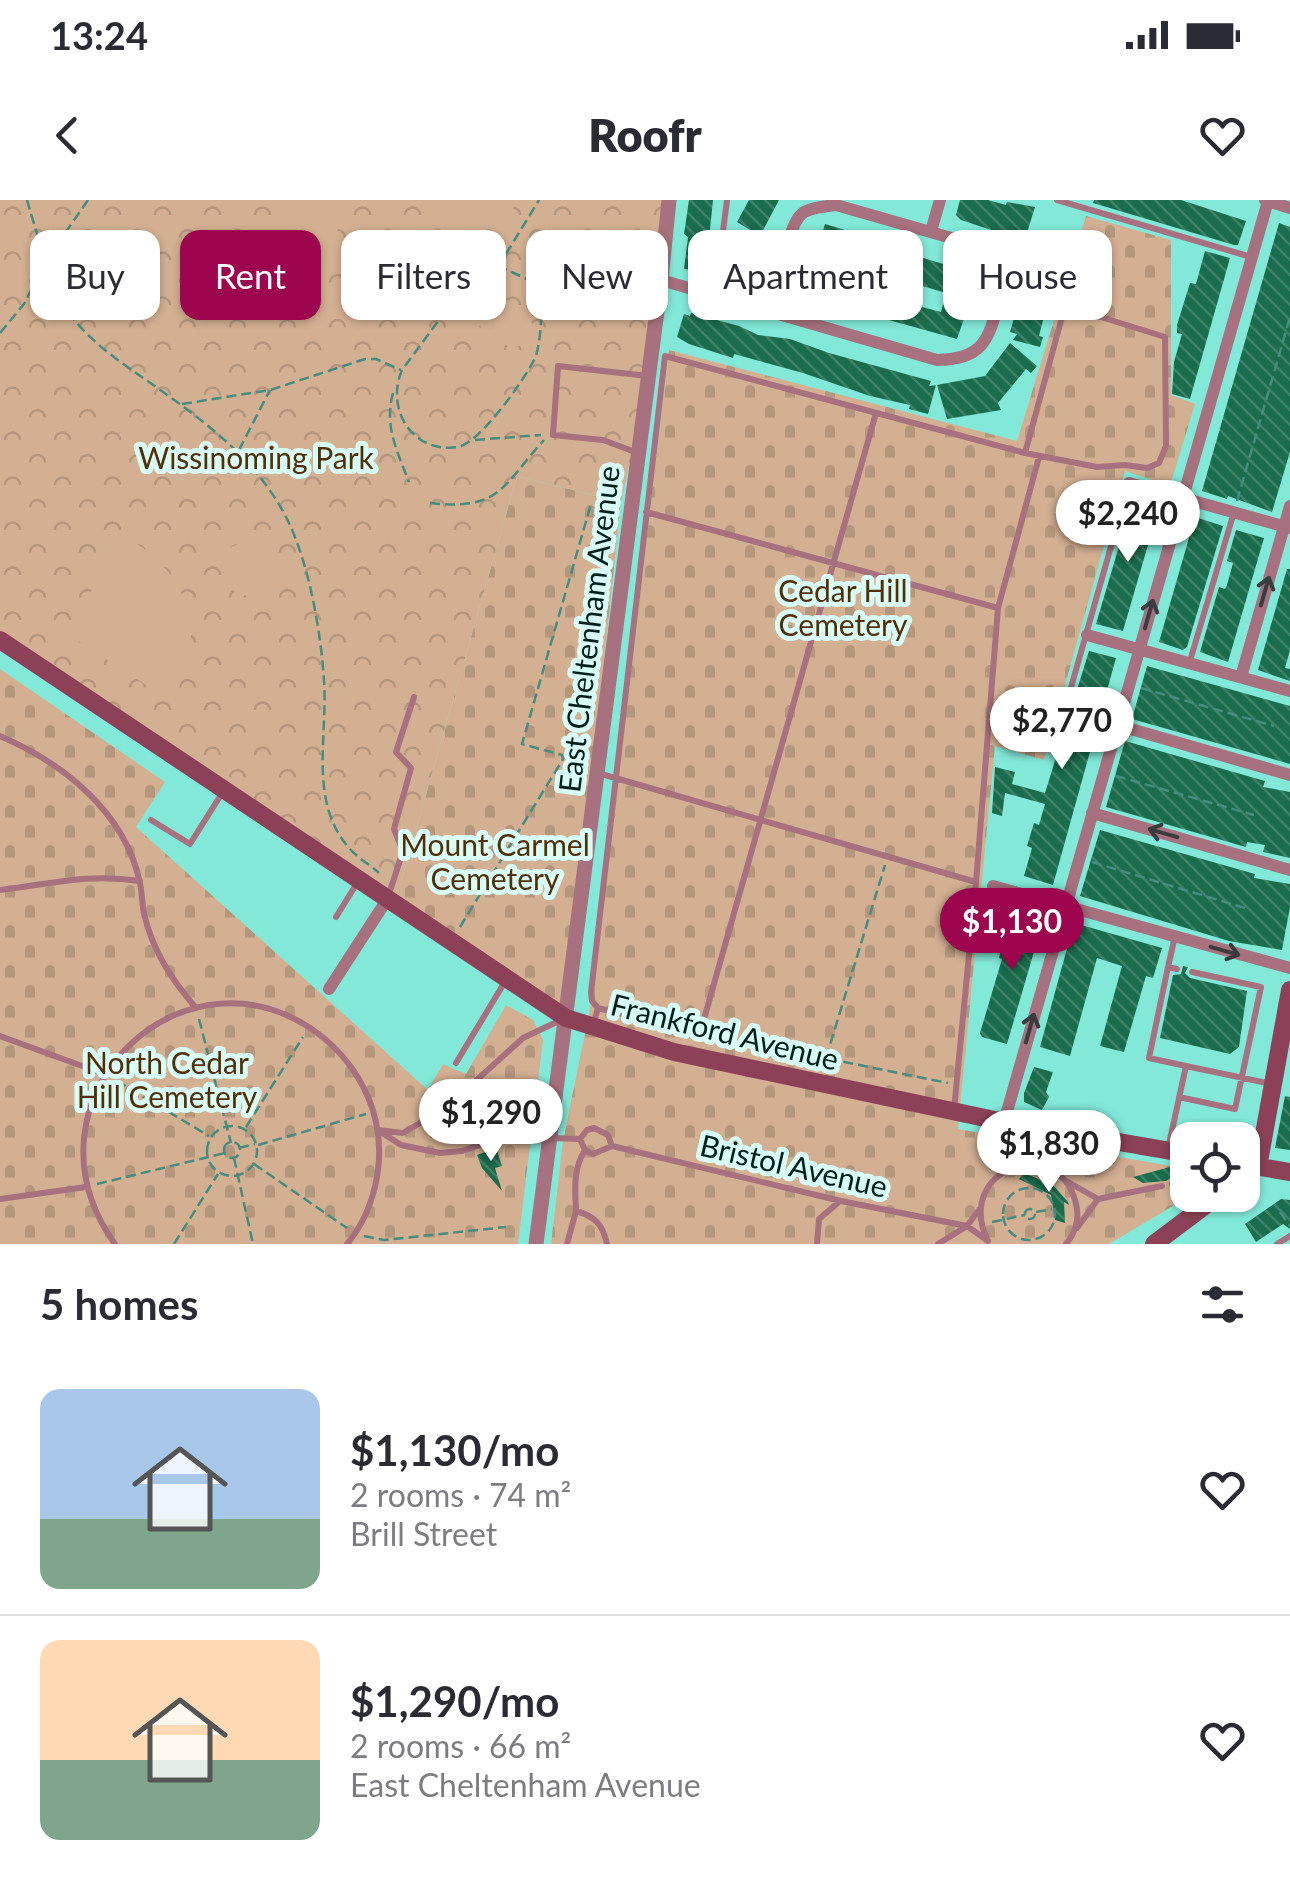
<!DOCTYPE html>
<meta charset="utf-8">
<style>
body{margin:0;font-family:Lato,sans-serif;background:#f2f2f3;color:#2b2b33;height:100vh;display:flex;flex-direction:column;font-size:38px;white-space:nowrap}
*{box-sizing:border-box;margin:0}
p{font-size:32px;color:#7c7c81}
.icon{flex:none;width:55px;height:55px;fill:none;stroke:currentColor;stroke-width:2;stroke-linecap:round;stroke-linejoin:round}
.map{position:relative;height:1044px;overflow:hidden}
.panel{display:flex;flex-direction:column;background:#fff;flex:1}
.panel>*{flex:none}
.guide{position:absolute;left:30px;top:30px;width:1230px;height:90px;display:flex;gap:20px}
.buttons{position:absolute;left:1170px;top:922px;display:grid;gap:20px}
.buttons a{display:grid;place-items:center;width:90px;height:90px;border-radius:20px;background:#fff;box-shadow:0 2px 8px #0004;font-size:50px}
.price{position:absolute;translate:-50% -85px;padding:0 22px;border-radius:35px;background:#fff;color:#222;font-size:32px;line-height:65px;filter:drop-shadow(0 2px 5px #0008)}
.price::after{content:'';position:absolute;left:50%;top:60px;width:30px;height:22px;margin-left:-15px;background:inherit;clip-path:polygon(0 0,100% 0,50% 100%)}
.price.on{background:#9d054e;color:#fff}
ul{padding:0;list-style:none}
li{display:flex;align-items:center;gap:30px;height:250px;padding:0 40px}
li+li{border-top:2px solid #e1e1e2}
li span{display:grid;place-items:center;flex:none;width:280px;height:200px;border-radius:20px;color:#555}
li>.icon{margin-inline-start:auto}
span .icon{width:120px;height:120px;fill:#fffc;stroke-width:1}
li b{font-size:42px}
h2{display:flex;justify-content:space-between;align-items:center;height:120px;padding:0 40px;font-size:42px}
.tag{padding:0 35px;border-radius:20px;background:#fff;box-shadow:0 2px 8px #0004;font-size:35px;line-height:90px}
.tag.on{background:#9d054e;color:#fff}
.status{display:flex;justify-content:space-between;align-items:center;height:70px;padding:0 50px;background:#fff;direction:ltr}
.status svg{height:28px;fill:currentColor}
header{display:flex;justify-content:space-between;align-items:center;height:130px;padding:0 40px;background:#fff;font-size:45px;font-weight:800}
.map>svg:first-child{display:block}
.cemetery{fill:url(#cemetery-stones)}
.park{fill:url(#park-crowns)}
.pitch{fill:#d4b092}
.building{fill:url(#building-back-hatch);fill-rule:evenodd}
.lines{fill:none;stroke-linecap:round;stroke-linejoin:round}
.path{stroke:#468c80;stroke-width:2.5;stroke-dasharray:10 5;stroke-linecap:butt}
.service{stroke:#a7717f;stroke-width:6}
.minor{stroke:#a7717f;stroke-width:12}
.tertiary{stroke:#a7717f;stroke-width:15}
.secondary{stroke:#8c4158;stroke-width:18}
.oneway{stroke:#3a3c3d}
.labels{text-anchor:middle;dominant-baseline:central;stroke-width:10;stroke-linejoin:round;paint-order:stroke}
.park-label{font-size:30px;fill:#542f06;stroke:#d7fdf6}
.street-label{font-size:30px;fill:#001f1a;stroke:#d7fdf6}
</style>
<div class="status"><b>13:24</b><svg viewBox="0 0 49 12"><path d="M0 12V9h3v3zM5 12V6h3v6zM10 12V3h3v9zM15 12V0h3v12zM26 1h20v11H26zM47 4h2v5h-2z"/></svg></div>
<header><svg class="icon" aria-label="back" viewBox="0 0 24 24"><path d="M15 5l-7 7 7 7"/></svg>Roofr<svg class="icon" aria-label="heart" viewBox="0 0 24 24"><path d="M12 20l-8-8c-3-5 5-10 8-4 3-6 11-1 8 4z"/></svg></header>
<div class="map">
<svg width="1290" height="1044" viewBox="0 0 1290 1044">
<defs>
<pattern id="cemetery-stones" width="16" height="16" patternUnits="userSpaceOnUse" patternTransform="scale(2.5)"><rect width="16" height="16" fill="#d4b092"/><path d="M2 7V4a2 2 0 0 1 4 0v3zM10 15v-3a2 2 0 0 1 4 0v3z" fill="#b4977d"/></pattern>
<pattern id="park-crowns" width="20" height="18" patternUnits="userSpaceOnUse" patternTransform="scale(2.5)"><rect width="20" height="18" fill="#d4b092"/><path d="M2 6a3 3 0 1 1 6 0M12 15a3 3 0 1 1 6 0" fill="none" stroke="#b4977d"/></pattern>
<pattern id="building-back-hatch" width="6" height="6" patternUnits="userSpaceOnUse" patternTransform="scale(2.5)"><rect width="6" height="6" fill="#196d4c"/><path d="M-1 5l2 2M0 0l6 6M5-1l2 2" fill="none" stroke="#3f8168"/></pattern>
</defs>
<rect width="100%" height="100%" fill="#82e9d8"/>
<path class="cemetery" d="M 1086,16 L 1171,40 L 1171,195 L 1195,204 L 1170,286 L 1125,271 L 1044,560 L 995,546 L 958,929 L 1183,968 L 1188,997 L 1109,1044 L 551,1044 L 563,941 L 593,794 L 669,150 L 1017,241 Z
M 517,276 L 621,302 L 566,818 L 395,703 Z
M 0,469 L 165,582 L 136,627 L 428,890 L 443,864 L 466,874 L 506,805 L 533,820 L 543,840 L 518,1044 L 0,1044 Z"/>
<path class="park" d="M 0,0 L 669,0 L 649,176 L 621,302 L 517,276 L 395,703 L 0,440 Z"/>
<path class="pitch" d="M 279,0 L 335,0 L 339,48 L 271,54 C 264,34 267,17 279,0 Z
M 441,0 L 516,0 L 506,29 L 439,15 Z
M 483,83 L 531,118 L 533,129 L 520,146 L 510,148 L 462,113 L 461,103 L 473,86 Z
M 255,335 L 265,353 L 225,373 L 216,355 Z
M 124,337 C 189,368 211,441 171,501 L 66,433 Z
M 268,359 L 278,378 L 238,399 L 228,379 Z"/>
<path class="building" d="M 689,0 L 713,0 L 708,49 L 712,50 L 711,60 L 706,60 L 705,71 L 684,69 L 688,37 L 684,34 Z
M 749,0 L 779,0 L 760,36 L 737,22 Z
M 960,0 L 988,0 L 1006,5 L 1007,2 L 1035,7 L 1026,36 L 1021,34 L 1019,39 L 961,20 L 956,15 Z
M 1094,0 L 1181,0 L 1246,21 L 1238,45 L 1234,45 L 1093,3 Z
M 1279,23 L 1290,27 L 1290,252 L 1272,312 L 1228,296 L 1227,299 L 1202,291 Z
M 825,24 L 845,30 L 844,34 L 920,57 L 953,67 L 954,63 L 961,63 L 981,69 L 957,139 L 803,96 ZM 912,83 L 946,93 L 941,112 L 907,103 Z
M 733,37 L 761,42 L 756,85 L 735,83 L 739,51 L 731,50 Z
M 1205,51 L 1230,58 L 1190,199 L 1172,194 L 1174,162 L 1182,134 L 1177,133 L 1177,125 L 1190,83 L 1196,84 Z
M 1038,53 L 1061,59 L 1052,91 L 1059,93 L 1052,118 L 1044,116 L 1039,136 L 1043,137 L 1040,147 L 1013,140 L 1017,134 L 1010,132 L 1018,104 L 1023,105 L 1031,58 L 1036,59 Z
M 691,113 L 739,126 L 758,135 L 790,139 L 829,153 L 931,181 L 929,186 L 936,185 L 928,214 L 909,209 L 910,205 L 870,196 L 803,173 L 734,154 L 733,158 L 689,144 L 677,137 L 684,114 L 690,116 Z
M 1010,143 L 1037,166 L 1031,173 L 1026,169 L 998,203 L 1001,210 L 947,219 L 937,185 L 985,176 Z
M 1133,299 L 1159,307 L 1123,431 L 1096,424 Z
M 1195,317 L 1223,326 L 1187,447 L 1183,450 L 1159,442 Z
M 1236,330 L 1264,338 L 1228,462 L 1200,452 L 1219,387 L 1225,389 L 1227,385 L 1233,363 L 1227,361 Z
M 1287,369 L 1290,369 L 1290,450 L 1285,468 L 1290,469 L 1290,481 L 1258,470 Z
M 1089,451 L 1116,458 L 1053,685 L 1024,676 L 1032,648 L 1027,646 L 1034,623 L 1039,625 L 1045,604 L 1005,593 L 1002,616 L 992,613 L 995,567 L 1015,572 L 1012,584 L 1045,593 Z
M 1147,466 L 1290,506 L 1290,564 L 1132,519 Z
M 1125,541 L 1265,581 L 1263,587 L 1290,592 L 1290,658 L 1263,652 L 1265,645 L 1247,642 L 1246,647 L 1106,607 Z
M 1100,630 L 1255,674 L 1254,678 L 1290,684 L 1290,707 L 1282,750 L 1229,741 L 1080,696 Z
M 1012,705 L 1045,714 L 1007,844 L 982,837 L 980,833 L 1002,759 L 999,758 Z
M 1074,723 L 1162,748 L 1153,778 L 1146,776 L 1124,852 L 1100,846 L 1122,766 L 1097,758 L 1070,856 L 1040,847 Z
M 1183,766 L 1188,767 L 1185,773 L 1190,778 L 1247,791 L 1239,847 L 1230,854 L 1160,838 L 1173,775 L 1181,774 Z
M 1034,867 L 1053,872 L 1046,892 L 1049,897 L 1042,910 L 1024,902 L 1024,893 Z
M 1285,896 L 1290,897 L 1290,950 L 1275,948 Z
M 496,948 L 502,966 L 495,968 L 502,991 L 482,968 L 477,955 Z
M 1170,967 L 1172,977 L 1166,981 L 1143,983 L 1133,977 Z
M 1024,973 L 1046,982 L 1044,975 L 1068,1002 L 1069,1005 L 1064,1002 L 1065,1023 L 1055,1020 L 1051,995 L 1019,979 Z
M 1281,999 L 1290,1000 L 1290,1029 L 1283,1024 L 1256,1042 L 1245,1024 Z"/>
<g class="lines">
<path class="path" d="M 27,0 C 34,25 55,95 69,113 C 90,142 120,162 149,182 C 203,220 257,259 287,319 C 309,363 321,432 324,481 C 328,536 308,603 350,649 C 358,658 370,665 379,673
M 484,59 L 533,82 L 540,90 C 543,104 541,148 534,160 C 524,180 480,243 458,247 C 413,254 385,210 402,170 Z
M 498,67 L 539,0
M 0,133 L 24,104 L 47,59 L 88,0
M 393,193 C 384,226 397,251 409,282
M 182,204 L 270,190 L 365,159 L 376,159 L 401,170
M 475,240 L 541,235
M 239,250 L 270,190
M 1237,301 L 1290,117
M 430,303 C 501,311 502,286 544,240
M 1141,488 L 1274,526
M 1116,576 L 1254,615
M 1092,662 L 1248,709
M 460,727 L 563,559 L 562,555 L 522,544 L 591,304
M 199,819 L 231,943
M 711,835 L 948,883
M 826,858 L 885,665
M 117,881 L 209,936
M207 951a25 25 0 1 1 50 0a25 25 0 1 1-50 0Z
M 246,927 L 303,837
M224 950a8 8 0 1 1 16 0a8 8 0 1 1-16 0Z
M 258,945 L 366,914
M 239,948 L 255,944
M 234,958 L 253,1044
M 254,964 L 347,1028
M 97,984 L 225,953
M1003 1014a26 26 0 1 1 52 0a26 26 0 1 1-52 0Z
M1025 1014a5 5 0 1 1 10 0a5 5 0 1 1-10 0Z
M 1036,1012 L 1052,1009
M 1280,1012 L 1290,1026
M 992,1022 L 1025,1015
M 364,1036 L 384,1040 L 506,1027
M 174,1044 L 218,974"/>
<path class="service" d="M 1057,0 L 1251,57
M 715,94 L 727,0
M 638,253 L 603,240 L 553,235 L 558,166 L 648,176
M 646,312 L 998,408
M 1190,461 L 1234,312
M 0,536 C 63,563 125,612 140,683 C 142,693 142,703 144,714 C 153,751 171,779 196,808
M 1053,551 L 1129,283
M 598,573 L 976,682 L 954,910
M 151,620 L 190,644 L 224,590
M 976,682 L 998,408 L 1039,257
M 0,690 C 53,684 85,673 140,681
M 388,697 L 403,651 L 394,629 L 411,568 L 396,552 L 414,497
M 336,717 L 359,680
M 1168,767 L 1175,736
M 1177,769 L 1168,767 L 1149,858 L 1186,866
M 598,808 L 700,833 L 876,213
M 593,825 L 598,808 L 592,801 L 591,792 L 665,156 L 1025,253 L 1097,267 L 1125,265 L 1147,268 L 1159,263 L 1166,246 L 1165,137 L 1069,107 L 1062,117 L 1025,253
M 0,836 L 104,874
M 456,863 L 506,780
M 1179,897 L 1235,909 L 1261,787 L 1192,772
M 594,928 L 608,935 L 612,946 L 593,954 L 585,950 L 580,939 L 587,930 Z
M 378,930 L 403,933 L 447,907 L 523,838 L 563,819
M 381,932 L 401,945 L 440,953 L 462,951 L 524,930 L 550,938 L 580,939
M 612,946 L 841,1001 L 967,1026 L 988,1041
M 1168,949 L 1186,866 L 1272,884
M 585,950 C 573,969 575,989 576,1011 C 595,1016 603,1025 607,1044
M 1068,982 L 1098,999 L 1162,986
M 1172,984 L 1188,982
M 0,999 L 86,987
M 1077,1028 L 1098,999
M 987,1039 C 955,968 1056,935 1075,1000 C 1080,1015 1077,1031 1066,1044
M 115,1044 C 10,898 189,728 325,839 C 350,860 369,890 376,922 C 385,963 374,1012 347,1044
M 567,1044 L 576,1011
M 817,1044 L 819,1019 L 840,1001
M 938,1044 L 967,1026 L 979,1010
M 1277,1044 L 1290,1036"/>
<path class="minor" d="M 1265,0 L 1290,8
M 931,31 L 940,0
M 661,80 L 937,160 C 983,159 988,141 999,102 C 1003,86 1009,71 1011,55 L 836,5 C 826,6 813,7 804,12 C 784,26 782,88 778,113
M 1129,283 L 1290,328
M 1087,435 L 1290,491
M 1241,477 L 1290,306
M 1117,525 L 1290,575
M 1092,613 L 1290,670
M 993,686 L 1290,768
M 329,789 L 388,698
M 1004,922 L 1268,1"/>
<path class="tertiary" d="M 536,1044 L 661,80 L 669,0"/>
<path class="secondary" d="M 0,440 L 566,818 L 674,852 L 1004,922 L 1188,954
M 1242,964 L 1290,972
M 1258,967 L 1290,790
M 1154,1044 L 1219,995"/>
</g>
<defs><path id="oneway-shaft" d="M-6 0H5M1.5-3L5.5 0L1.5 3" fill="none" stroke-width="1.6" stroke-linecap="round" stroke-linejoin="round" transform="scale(2.5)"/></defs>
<g class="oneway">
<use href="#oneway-shaft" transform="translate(1265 391) rotate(-74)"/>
<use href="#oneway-shaft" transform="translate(1149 414) rotate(-74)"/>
<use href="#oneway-shaft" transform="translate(1163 633) rotate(-164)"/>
<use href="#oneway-shaft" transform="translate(1225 751) rotate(16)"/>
<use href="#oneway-shaft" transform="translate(1030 828) rotate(-74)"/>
</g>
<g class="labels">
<g class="park-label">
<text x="256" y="257">Wissinoming Park</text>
<text x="843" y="390">Cedar Hill<tspan x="843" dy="34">Cemetery</tspan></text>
<text x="495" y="644">Mount Carmel<tspan x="495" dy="34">Cemetery</tspan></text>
<text x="167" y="862">North Cedar<tspan x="167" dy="34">Hill Cemetery</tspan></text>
</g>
<g class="street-label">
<text transform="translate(588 429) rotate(-83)">East Cheltenham Avenue</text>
<text transform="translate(725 831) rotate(14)">Frankford Avenue</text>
<text transform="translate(794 965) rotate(13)">Bristol Avenue</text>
</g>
</g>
</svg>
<div class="buttons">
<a><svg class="icon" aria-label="locate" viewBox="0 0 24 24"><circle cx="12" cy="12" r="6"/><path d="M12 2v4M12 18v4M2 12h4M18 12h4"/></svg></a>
</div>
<b class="price" style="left:1128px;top:365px">$2,240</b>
<b class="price" style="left:1062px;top:572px">$2,770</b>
<b class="price on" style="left:1012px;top:773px">$1,130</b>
<b class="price" style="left:491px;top:964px">$1,290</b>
<b class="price" style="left:1049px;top:995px">$1,830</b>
<div class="guide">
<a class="tag">Buy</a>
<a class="tag on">Rent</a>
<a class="tag">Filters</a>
<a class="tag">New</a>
<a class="tag">Apartment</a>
<a class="tag">House</a>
</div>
</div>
<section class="panel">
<h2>5 homes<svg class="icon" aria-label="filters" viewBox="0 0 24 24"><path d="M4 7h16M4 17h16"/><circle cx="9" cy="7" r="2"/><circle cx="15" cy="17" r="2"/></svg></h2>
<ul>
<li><span style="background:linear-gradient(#a9c7e8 65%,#7fa58c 0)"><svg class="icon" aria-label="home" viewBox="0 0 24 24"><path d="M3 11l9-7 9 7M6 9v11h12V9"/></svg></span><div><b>$1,130/mo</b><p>2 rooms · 74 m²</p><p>Brill Street</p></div><svg class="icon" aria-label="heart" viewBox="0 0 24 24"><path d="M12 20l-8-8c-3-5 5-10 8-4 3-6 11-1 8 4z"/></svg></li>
<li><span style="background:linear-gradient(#ffd9b3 60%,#7fa58c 0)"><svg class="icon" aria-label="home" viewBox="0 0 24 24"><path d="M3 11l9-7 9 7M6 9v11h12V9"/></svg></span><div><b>$1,290/mo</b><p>2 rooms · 66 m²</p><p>East Cheltenham Avenue</p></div><svg class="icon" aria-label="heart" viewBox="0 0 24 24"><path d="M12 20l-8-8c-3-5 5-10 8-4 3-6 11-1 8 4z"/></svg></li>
</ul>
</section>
